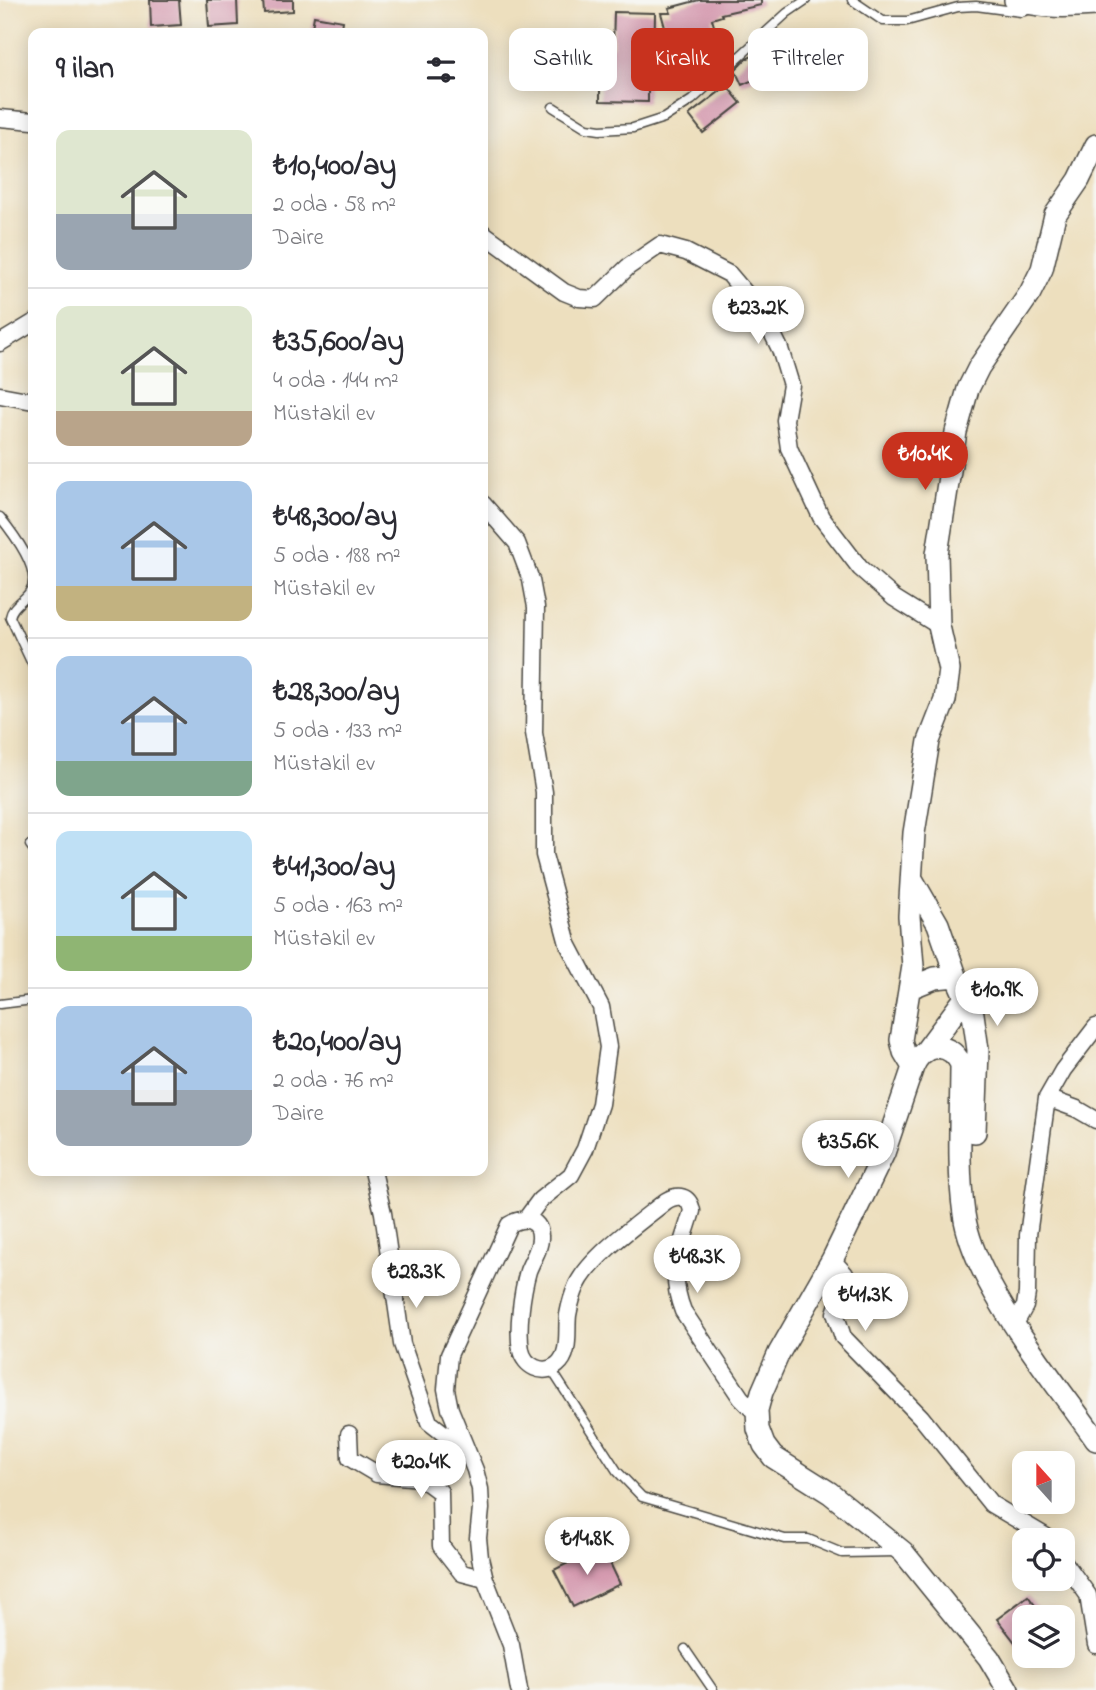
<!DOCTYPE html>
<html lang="tr">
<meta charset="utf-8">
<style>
body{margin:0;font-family:"Indie Flower",sans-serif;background:#f7f7f7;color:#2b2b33;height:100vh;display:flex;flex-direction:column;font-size:26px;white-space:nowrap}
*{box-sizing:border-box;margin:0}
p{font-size:23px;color:#7c7c81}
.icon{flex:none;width:38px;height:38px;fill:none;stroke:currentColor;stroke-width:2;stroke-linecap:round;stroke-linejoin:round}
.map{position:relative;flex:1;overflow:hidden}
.details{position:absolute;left:28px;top:28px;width:460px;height:1148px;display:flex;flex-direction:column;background:#fff;border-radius:14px;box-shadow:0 4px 18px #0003}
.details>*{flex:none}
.banner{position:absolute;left:509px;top:28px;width:481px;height:63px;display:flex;gap:14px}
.needle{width:46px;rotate:339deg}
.tools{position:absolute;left:1012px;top:1451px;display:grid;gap:14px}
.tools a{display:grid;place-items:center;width:63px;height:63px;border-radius:14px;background:#fff;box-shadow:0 4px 18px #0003;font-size:35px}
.price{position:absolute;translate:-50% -60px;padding:0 16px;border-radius:24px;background:#fff;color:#222;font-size:23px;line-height:46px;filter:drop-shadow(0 2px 4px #0008)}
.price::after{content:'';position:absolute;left:50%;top:42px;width:21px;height:16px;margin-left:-10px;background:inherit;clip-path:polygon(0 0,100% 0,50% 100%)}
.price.current{background:#c8321e;color:#fff}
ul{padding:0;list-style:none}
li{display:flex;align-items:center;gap:21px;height:175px;padding:0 28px}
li+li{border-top:2px solid #e1e1e2}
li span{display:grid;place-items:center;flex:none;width:196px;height:140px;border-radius:14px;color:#555}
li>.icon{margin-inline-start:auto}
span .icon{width:84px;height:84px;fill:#fffc;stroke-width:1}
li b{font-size:30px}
h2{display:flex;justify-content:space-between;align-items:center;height:84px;padding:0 28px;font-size:30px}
.pill{padding:0 24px;border-radius:14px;background:#fff;box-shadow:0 4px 18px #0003;font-size:24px;line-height:63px}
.pill.current{background:#c8321e;color:#fff}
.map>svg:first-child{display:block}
.building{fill:#d59bb0}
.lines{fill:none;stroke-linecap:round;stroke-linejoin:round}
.lane-casing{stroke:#484641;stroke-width:11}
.street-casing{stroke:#484641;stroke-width:19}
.secondary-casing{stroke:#484641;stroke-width:24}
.lane{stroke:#fff;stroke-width:8}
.street{stroke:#fff;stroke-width:16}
.secondary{stroke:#fff;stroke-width:21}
</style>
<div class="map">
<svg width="1096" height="1690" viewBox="0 0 1096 1690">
<rect width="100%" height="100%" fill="#f6f6f2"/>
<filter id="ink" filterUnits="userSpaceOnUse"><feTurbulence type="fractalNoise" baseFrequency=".0143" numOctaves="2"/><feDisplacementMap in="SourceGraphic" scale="14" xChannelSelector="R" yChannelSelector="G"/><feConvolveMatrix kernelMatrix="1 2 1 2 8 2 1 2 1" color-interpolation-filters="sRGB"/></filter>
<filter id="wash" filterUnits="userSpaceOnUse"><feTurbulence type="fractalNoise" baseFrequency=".00686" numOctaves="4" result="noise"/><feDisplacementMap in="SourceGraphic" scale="28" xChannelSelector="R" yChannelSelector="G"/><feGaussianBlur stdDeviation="1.57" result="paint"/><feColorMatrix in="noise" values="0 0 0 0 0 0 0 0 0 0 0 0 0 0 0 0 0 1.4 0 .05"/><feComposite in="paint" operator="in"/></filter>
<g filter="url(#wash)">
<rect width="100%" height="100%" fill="#eddfbe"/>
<g id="blocks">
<path class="building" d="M 150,0 L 179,0 L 181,25 L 151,27 Z
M 207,0 L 237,0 L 238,25 L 209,27 Z
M 263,0 L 293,0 L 293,11 L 264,13 Z
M 699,0 L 761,0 L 761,5 L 721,14 L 722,16 L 712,19 L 722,54 L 676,67 L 661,13 L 671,13 L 669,8 Z
M 614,12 L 655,13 L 654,69 L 648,69 L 648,102 L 600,101 L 600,79 L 606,79 L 606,46 L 613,46 Z
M 314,16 L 343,21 L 341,33 L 311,33 Z
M 776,45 L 786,65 L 742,85 L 735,70 L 746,59 Z
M 727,86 L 741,103 L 703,133 L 689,115 Z
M 602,1546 L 620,1584 L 573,1607 L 554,1570 Z
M 1028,1596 L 1044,1617 L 1024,1617 L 1024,1654 L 997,1619 Z"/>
</g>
</g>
<g filter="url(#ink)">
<use href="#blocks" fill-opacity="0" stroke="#484641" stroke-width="2"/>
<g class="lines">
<defs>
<path id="lane" d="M 852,0 L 883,21 L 907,21 L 958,7 L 976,6 L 1021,12 L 1028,10
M 553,107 L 587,128 L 600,130 L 633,128 L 664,118 L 692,100 L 787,13 L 806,0
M 0,517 C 12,532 43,571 30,591 C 24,601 12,605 10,617 L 33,666
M 30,845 L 33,849
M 0,1004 L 33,1000
M 551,1369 L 617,1471 L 642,1497 L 785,1539 L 808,1539 L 842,1553 L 896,1552
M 685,1649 L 713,1690"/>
<path id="street" d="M 0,118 L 33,121
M 483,233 L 564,292 L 579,298 L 595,299 L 628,267 L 660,245 L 686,252 L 729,274 L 763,314 L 780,349 L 791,385 L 785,420 L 789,448 L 821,517 L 860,568 L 894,598 L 939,626
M 0,343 L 33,323
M 0,395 L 33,401
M 483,504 L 517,543 L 531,580 L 536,607 L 534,733 L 544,792 L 544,855 L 568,944 L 601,1007 L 608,1047 L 600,1104 L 585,1149 L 571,1175 L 540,1200 L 526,1219
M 1047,1098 L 1063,1070 L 1096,1027
M 373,1171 L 383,1213 L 402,1344 L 429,1422 L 465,1450
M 832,1260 L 845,1274 L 845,1284 L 835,1313 L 843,1337 L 921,1417 L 991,1504 L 1045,1536 L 1048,1540
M 1015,1324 L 1025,1306 L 1027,1293 L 1028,1235 L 1047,1098 L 1077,1109 L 1096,1120
M 349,1434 L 350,1458 L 377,1474 L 421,1478 L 440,1492 L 441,1546 L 462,1573 L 485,1579
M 1062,1559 L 1088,1595 L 1096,1645
M 519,1690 L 511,1645 L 485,1579 L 480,1558 L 478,1538 L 481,1509 L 480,1489 L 475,1470 L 450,1409 L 446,1389 L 449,1355 L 509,1225 C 521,1217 540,1217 540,1236 C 541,1248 532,1260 528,1271 C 522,1292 517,1328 521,1350 C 524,1366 543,1376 557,1365 C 571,1354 566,1331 568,1315 C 570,1304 573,1294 577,1285 C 591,1256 640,1222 666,1201 C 678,1194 689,1195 692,1211 C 681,1250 667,1270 683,1311 L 741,1398 L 751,1408 L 757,1410"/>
<path id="secondary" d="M 1015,0 C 1042,8 1068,7 1096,5
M 912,879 L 938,924 L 956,976 L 973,1014 L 978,1050 L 975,1132
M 910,988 L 935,978 L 956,976
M 927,1049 L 965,998
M 913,1067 L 904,1052 L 901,1040 L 913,966 L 909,916 L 914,833 L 929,741 L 945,700 L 949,670 L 939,626 L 937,554 L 956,432 L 968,389 L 979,367 L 1030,293 L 1042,269 L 1055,215 L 1079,180 L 1096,145
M 1008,1690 L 989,1658 L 903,1552 L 830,1493 L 773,1457 L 764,1445 L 758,1429 L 757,1410 L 762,1392 L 779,1353 L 832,1260 L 884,1153 L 913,1067 C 923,1043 949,1040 961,1064 C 961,1113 957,1165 964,1214 C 974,1285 1055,1381 1096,1440"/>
</defs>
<use href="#lane" class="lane-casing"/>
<use href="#street" class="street-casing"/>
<use href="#secondary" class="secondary-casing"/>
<use href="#lane" class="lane"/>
<use href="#street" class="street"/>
<use href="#secondary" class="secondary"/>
</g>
</g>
</svg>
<div class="tools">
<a><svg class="needle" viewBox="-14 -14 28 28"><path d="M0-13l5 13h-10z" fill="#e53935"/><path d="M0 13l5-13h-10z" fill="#7c7c81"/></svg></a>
<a><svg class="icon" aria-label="locate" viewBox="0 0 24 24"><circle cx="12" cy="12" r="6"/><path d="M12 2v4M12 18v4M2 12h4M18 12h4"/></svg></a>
<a><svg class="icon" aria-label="layers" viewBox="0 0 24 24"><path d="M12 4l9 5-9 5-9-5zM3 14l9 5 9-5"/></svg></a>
</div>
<b class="price" style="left:758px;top:346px">₺23.2K</b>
<b class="price current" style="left:925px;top:492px">₺10.4K</b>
<b class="price" style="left:997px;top:1028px">₺10.9K</b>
<b class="price" style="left:848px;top:1180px">₺35.6K</b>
<b class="price" style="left:697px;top:1295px">₺48.3K</b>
<b class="price" style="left:416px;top:1310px">₺28.3K</b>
<b class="price" style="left:865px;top:1333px">₺41.3K</b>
<b class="price" style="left:421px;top:1500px">₺20.4K</b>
<b class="price" style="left:587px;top:1577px">₺14.8K</b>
<div class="banner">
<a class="pill">Satılık</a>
<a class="pill current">Kiralık</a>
<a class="pill">Filtreler</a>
</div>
<section class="details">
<h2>9 ilan<svg class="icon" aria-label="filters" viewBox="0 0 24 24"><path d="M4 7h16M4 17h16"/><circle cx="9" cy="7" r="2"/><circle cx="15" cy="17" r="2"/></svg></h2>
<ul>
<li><span style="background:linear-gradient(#dfe7d0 60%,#9aa5b1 0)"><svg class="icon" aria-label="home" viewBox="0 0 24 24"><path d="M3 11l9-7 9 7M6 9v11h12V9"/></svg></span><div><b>₺10,400/ay</b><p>2 oda · 58 m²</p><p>Daire</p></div></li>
<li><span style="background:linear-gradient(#dfe7d0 75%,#b9a48a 0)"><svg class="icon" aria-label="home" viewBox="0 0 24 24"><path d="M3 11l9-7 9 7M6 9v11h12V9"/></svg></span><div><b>₺35,600/ay</b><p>4 oda · 144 m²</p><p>Müstakil ev</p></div></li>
<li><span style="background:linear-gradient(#a9c7e8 75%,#c2b280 0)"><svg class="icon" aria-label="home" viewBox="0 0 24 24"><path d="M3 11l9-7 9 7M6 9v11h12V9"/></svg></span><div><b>₺48,300/ay</b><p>5 oda · 188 m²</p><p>Müstakil ev</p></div></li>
<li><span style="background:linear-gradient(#a9c7e8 75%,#7fa58c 0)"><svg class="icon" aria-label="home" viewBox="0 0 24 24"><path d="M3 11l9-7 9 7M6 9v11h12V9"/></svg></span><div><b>₺28,300/ay</b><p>5 oda · 133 m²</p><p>Müstakil ev</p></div></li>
<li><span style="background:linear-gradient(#bfe0f5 75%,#8fb573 0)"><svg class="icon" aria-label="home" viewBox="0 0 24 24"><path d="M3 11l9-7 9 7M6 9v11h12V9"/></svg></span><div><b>₺41,300/ay</b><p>5 oda · 163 m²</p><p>Müstakil ev</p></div></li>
<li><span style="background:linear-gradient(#a9c7e8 60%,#9aa5b1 0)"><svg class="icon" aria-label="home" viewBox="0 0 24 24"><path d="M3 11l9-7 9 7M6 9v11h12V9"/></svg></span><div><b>₺20,400/ay</b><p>2 oda · 76 m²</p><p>Daire</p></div></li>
</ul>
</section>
</div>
